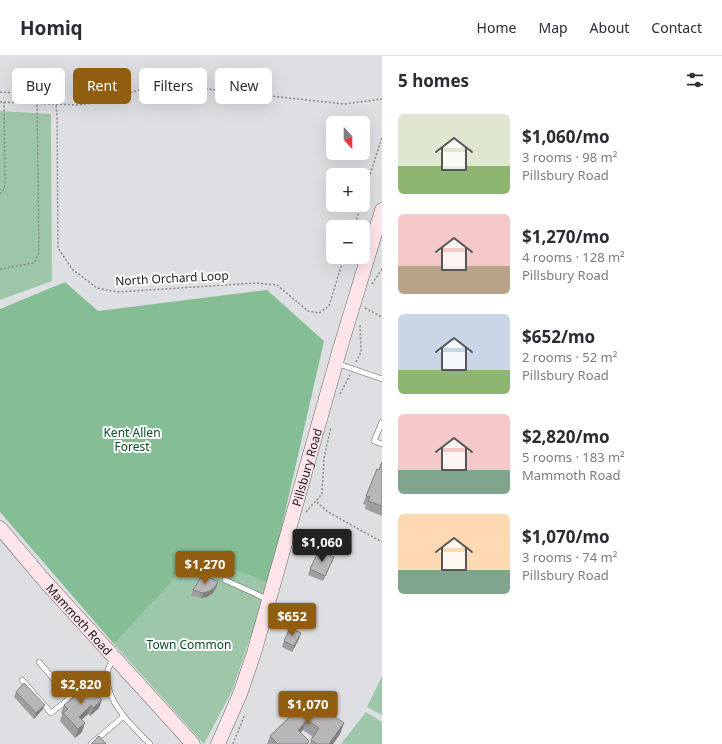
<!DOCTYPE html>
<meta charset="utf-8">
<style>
body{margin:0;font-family:"Noto Sans",sans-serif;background:#f7f7f7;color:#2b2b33;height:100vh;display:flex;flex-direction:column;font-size:15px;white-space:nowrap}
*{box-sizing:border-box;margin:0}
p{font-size:13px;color:#7c7c81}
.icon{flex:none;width:22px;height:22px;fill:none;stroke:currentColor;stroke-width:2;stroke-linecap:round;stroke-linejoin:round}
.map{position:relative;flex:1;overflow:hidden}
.sheet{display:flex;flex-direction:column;background:#fff;width:340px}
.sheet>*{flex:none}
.hud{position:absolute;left:12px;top:12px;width:310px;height:36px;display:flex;gap:8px}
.needle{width:26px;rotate:159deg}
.buttons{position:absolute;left:326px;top:60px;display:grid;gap:8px}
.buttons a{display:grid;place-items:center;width:44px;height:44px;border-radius:6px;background:#fff;box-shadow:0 4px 16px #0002;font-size:20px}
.price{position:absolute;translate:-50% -34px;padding:0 9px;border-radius:4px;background:#915d10;color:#fff;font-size:13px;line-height:26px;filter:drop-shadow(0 1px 2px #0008)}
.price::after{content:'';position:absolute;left:50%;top:24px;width:12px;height:9px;margin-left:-6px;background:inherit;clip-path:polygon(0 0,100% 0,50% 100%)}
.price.selected{background:#222;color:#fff}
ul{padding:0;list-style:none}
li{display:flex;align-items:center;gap:12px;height:100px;padding:0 16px}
li span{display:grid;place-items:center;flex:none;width:112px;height:80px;border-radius:6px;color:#555}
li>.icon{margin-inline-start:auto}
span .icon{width:48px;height:48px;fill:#fffc;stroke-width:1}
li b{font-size:17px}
h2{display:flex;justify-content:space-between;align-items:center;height:48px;padding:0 16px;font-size:17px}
.tag{padding:0 14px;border-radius:6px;background:#fff;box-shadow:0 4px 16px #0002;font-size:14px;line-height:36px}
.tag.selected{background:#915d10;color:#fff}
header{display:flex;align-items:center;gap:24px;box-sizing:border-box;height:56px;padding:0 20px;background:#fff;border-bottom:1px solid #e1e1e2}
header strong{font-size:19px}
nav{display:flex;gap:22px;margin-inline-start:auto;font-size:14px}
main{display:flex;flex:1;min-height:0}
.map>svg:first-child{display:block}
.green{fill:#9ec7a9}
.forest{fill:#85be95}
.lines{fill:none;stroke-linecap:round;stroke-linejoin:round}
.lane-casing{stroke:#646568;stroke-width:6}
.secondary-casing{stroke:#646568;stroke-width:15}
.path{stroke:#86888a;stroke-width:1.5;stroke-dasharray:2 2;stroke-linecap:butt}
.lane{stroke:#fff;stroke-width:5}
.secondary{stroke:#fee5ea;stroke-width:14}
.wall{fill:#9e9d9f}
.shaded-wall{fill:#817f82}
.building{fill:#b8b6b9;stroke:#817f82}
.labels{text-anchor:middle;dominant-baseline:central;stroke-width:4;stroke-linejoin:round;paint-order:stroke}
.street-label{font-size:12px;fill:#191a1b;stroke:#fff}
.park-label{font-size:12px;fill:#084d27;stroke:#fff}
</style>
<header>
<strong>Homiq</strong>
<nav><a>Home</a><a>Map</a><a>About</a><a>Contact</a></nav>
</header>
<main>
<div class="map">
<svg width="382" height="688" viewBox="0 0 382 688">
<rect width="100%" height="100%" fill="#dddfe2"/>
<path class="green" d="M 0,55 L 51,58 L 52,225 L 0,244 Z
M 196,498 L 269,527 L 232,635 L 204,688 L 114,588 Z
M 382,620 L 382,659 L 367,651 Z
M 366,656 L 382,666 L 382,688 L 341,688 Z"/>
<path class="forest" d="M 65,226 L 98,255 L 267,234 L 324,285 L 269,527 L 196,499 L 114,588 L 0,456 L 0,253 Z"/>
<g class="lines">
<defs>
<path id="lane" d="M 336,307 L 382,323
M 382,366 L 374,385 L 382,388
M 225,524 L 269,544
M 113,602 C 111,607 107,613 107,620 C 106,646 133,671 150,688
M 39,606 L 70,642 L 82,631 L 107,619
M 22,624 L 51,657 L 70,642
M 91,688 L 124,660"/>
<g id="secondary">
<path id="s1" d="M 0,472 L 43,523 L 193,688"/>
<path id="s2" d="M 218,688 L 240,638 L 254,597 L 339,296 L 382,154"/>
</g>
</defs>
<use href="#lane" class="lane-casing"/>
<use href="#secondary" class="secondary-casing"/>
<path class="path" d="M 0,36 L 53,39 L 56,49 L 57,60 L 58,192 L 72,213 L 97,232 L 118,236 L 256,227 L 277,229 L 308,255 L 319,257 L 329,250 L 344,201
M 0,46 L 79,49 L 100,46 L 139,34 L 179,30 L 344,48 L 382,43
M 0,138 L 4,133 L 5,127 L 4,46
M 363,141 L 382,81
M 354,171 L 361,149
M 0,213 L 34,207 L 39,197 L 37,47
M 372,228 L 382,213
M 365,252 L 382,261
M 356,306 L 361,296 L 360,269
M 340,338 L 350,319
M 317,446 L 328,456 L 382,486
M 306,456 L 322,438 L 324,402 L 331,371
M 233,688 L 245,658"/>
<use href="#lane" class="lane"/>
<use href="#secondary" class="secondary"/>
</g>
<path class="wall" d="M 382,406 L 382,460 L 365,453 L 366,449 L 363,448 L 366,440 Z
M 334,501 L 323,525 L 308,519 L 310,513 Z
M 218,526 L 216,532 L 213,537 L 207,541 L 201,542 L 191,540 L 193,534 Z
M 299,583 L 292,596 L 282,591 L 284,585 Z
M 78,635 L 99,652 L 90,660 L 88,658 L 81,664 L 82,676 L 75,682 L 60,665 L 62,658 L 61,657 L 64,649 L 77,638 Z
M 16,636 L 45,649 L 42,654 L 34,663 L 14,641 Z
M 295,650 L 344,667 L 340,678 L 333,688 L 309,688 L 313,681 L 303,674 L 301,677 L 309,685 L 308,688 L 267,688 L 270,680 L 293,658 Z"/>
<path class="shaded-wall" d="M 334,501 L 332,506 L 323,525 L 325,520 Z
M 218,526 L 216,532 L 213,537 L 207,541 L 201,542 L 203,537 Z
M 301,577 L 299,583 L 292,596 L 294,590 Z
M 102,644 L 99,652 L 90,660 L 93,652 Z
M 45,649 L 42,654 L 34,663 L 36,657 Z
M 91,649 L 88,658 L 76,669 L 79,661 Z
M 307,664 L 303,674 L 294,684 L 298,674 Z
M 85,667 L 82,676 L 75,682 L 78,673 Z
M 344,667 L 340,678 L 333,688 L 329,688 Z"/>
<path class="building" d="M 382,406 L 382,450 L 368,445 L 370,441 L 366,440 L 377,413 L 379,414 Z
M 319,494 L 334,501 L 325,520 L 310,513 Z
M 203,518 L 218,526 L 215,531 L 210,535 L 203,537 L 193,534 Z
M 290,572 L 301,577 L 294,590 L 284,585 Z
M 24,627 L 45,649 L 36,657 L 16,636 Z
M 85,628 L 88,631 L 89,630 L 102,644 L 93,652 L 91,649 L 79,661 L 85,667 L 78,673 L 63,657 L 68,653 L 64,649 L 79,636 L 78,635 Z
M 302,641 L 307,645 L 308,642 L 344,667 L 329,688 L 317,688 L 311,684 L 319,672 L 307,664 L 298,674 L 309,685 L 306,688 L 278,688 L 270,680 L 298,653 L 295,650 Z
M 99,680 L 106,688 L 91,688 Z"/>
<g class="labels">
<g class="street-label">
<text transform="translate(172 222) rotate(-3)">North Orchard Loop</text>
<text stroke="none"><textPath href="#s2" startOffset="291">Pillsbury Road</textPath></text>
<text stroke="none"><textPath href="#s1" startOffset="121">Mammoth Road</textPath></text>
</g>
<g class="park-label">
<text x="132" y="376">Kent Allen<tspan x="132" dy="14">Forest</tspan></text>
<text x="189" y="588">Town Common</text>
</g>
</g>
</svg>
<div class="buttons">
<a><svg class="needle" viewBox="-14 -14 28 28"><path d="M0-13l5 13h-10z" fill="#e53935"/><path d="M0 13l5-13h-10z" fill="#7c7c81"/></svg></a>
<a>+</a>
<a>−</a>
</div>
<b class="price selected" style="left:322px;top:507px">$1,060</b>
<b class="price" style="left:205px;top:529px">$1,270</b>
<b class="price" style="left:292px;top:581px">$652</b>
<b class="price" style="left:81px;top:649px">$2,820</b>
<b class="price" style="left:308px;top:669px">$1,070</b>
<div class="hud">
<a class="tag">Buy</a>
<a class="tag selected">Rent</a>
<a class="tag">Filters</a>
<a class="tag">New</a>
</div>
</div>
<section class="sheet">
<h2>5 homes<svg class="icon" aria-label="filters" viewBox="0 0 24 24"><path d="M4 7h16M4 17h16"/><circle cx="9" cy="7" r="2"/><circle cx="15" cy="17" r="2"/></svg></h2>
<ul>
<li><span style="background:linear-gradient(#dfe7d0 65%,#8fb573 0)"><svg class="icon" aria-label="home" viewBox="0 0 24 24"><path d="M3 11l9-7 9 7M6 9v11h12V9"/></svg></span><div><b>$1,060/mo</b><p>3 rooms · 98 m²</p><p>Pillsbury Road</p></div></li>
<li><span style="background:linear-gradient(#f6c9c9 65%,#b9a48a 0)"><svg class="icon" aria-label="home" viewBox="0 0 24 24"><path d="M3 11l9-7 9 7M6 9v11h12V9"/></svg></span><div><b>$1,270/mo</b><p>4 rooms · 128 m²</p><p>Pillsbury Road</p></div></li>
<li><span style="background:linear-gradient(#c9d6e8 70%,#8fb573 0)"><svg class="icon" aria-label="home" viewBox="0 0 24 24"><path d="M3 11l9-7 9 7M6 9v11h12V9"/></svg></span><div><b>$652/mo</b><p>2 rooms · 52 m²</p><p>Pillsbury Road</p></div></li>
<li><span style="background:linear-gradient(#f6c9c9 70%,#7fa58c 0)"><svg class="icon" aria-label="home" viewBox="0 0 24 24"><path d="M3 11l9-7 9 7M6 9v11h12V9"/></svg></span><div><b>$2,820/mo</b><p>5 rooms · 183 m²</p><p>Mammoth Road</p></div></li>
<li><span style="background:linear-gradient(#ffd9b3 70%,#7fa58c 0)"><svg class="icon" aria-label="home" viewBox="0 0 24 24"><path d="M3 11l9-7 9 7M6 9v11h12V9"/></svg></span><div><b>$1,070/mo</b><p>3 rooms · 74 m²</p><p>Pillsbury Road</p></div></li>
</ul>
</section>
</main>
